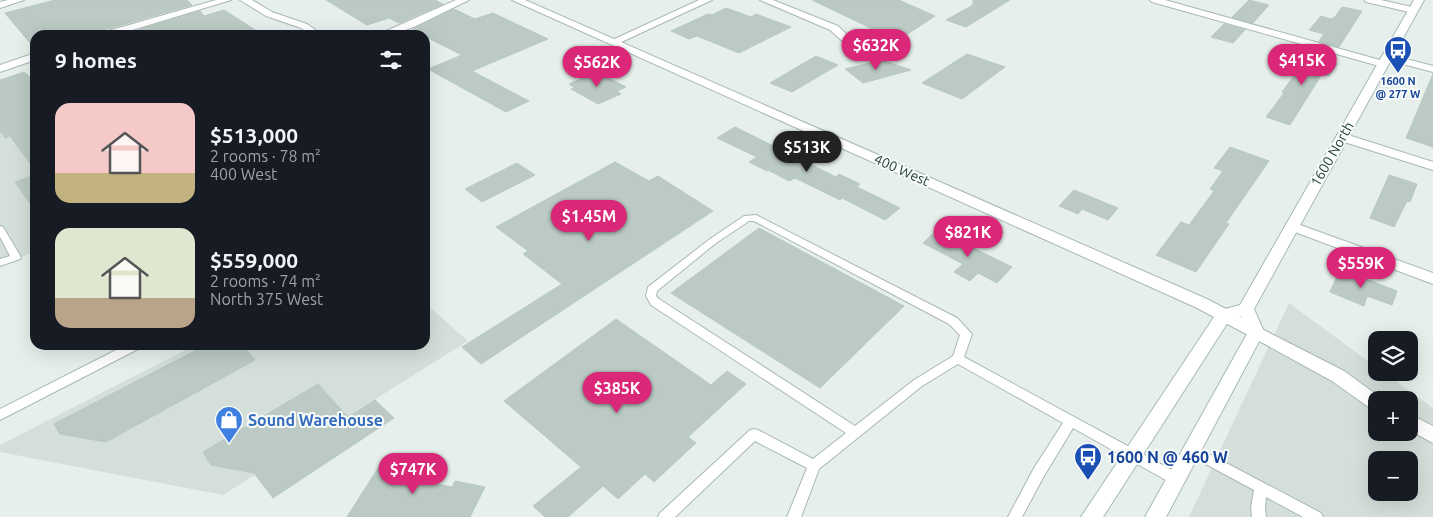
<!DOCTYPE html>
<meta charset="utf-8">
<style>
body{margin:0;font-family:Ubuntu,sans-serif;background:#20242c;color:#f1f3f6;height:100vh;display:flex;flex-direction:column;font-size:19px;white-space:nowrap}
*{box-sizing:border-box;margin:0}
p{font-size:16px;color:#9ea1a6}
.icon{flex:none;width:28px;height:28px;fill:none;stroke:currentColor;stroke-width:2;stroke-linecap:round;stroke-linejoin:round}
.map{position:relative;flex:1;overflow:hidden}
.panel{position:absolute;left:30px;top:30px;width:400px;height:320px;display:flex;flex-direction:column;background:#171b24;border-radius:15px;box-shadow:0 5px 20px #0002}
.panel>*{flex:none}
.tools{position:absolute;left:1368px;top:331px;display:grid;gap:10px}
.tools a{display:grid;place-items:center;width:50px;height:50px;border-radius:10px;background:#171b24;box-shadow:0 5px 20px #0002;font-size:25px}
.price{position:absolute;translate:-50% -42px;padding:0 11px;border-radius:18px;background:#db2777;color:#fff;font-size:16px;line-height:32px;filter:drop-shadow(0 1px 2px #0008)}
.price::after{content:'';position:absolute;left:50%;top:30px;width:15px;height:11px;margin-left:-8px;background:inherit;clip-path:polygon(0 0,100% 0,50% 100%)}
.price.selected{background:#222;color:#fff}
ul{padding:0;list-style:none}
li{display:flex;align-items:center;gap:15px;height:125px;padding:0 25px}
li span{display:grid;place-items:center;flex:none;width:140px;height:100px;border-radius:15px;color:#555}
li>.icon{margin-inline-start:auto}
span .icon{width:60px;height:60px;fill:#fffc;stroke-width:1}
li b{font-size:21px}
h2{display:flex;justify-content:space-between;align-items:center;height:60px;padding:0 25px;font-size:21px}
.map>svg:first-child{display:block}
.built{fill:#d4dfda;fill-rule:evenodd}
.building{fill:#bbcac4;stroke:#b8c9c2}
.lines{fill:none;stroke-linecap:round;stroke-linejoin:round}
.service-casing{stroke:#a8b8b2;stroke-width:2}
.minor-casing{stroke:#a8b8b2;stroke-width:2}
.tertiary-casing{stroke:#a8b8b2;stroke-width:2}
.secondary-casing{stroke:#a4bbb3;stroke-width:2}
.service{fill:#fff;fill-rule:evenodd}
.minor{fill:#fff;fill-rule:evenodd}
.tertiary{fill:#fff;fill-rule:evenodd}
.secondary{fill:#fff;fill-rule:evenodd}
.labels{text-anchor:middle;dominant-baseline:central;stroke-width:4;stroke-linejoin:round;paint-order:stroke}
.far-transit-label{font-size:11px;font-weight:bold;fill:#164399;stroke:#f7fbf9}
.street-label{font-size:14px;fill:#24423a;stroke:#f7fbf9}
.near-shop-label{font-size:16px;font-weight:bold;fill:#366cbe;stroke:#f7fbf9;text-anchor:start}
.near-transit-label{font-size:16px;font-weight:bold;fill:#164399;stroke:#f7fbf9;text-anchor:start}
</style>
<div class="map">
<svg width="1433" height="517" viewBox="0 0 1433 517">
<rect width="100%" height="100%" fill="#e6efeb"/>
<path class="built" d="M 35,106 L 35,251 L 0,266 L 0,117 Z
M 425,303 L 468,341 L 223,495 L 0,452 L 0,445 L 195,345 L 425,345 Z
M 1289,303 L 1376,367 L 1376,372 L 1384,373 L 1433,408 L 1433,517 L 1189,517 ZM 1376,400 L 1409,400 L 1409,432 L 1376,432 ZM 1376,460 L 1409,460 L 1409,492 L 1376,492 Z"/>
<path class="building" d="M 55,0 L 187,0 L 192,5 L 100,31 L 98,35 L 35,35 L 35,49 L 5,13 Z
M 326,0 L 435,0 L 443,4 L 399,23 L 389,18 L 367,25 Z
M 812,0 L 899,0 L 935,16 L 900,39 L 883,34 Z
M 973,0 L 1010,0 L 966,27 L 946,20 L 973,5 Z
M 1249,0 L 1269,5 L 1253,23 L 1232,17 Z
M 1342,7 L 1362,11 L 1339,47 L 1319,41 L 1324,34 L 1309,30 L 1321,16 L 1331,19 L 1335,17 Z
M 726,8 L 751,17 L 756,14 L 791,27 L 739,53 L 697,36 L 689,39 L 671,31 L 708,14 L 712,15 Z
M 454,9 L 475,19 L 493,13 L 548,39 L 472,71 L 529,101 L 506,112 L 428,69 L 462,55 L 412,30 Z
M 224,10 L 263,35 L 122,35 L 200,11 L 204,16 Z
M 1224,24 L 1245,30 L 1233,43 L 1211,37 Z
M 1313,49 L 1334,55 L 1330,62 L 1337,64 L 1329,76 L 1322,74 L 1290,125 L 1266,117 L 1284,93 L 1282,92 Z
M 967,54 L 1005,67 L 962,99 L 922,83 Z
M 816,56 L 838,65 L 792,92 L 770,83 Z
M 882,60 L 911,70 L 863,83 L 845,69 Z
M 24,72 L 35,81 L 35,170 L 10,136 L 5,138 L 0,131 L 0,80 Z
M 597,72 L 626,87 L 617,91 L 621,94 L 598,104 L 571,89 L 575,88 L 569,84 Z
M 1433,74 L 1433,147 L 1406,138 Z
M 735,127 L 836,177 L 839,174 L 860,184 L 857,187 L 900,208 L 885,220 L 842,198 L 840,200 L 795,178 L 789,181 L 768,170 L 767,171 L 749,162 L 757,157 L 717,138 Z
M 1230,147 L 1269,161 L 1226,223 L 1229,224 L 1196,272 L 1156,255 L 1181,222 L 1189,225 L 1214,191 L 1210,189 L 1223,171 L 1214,168 Z
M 615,162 L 649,181 L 658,176 L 713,211 L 481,364 L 462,347 L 562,284 L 523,254 L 528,251 L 496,227 Z
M 517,163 L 535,175 L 482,202 L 465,189 Z
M 35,175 L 35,211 L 15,182 Z
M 1389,175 L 1417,184 L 1410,202 L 1407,201 L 1394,227 L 1370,218 Z
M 1074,190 L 1118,208 L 1108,220 L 1082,209 L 1078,214 L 1059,206 Z
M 759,228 L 904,306 L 820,388 L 671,293 Z
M 937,230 L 1012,267 L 997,283 L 978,273 L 970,281 L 954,272 L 963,264 L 923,243 Z
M 1340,269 L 1397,291 L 1392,305 L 1367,296 L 1364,306 L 1330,292 Z
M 616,319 L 711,385 L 727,371 L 746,384 L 688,437 L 696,443 L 654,482 L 645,474 L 618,499 L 603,486 L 568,517 L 545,517 L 533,506 L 581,467 L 504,401 Z
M 206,345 L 243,345 L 255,360 L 106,442 L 60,434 L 54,424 Z
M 318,384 L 348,417 L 375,400 L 394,418 L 273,498 L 254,473 L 211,465 L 203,452 Z
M 385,457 L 417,463 L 408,479 L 452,487 L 455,481 L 485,487 L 470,517 L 347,517 Z"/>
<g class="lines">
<defs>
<path id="service" d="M 756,215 L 957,318 L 972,334 L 964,357 L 1181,475 L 1183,479 L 1181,483 L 1176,485 L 1171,483 L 1073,428 L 1044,476 L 1022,517 L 1008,517 L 1034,468 L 1063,423 L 958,364 L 922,386 L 819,469 L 801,517 L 787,517 L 807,468 L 755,441 L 675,517 L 658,517 L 660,513 L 750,430 L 754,429 L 758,430 L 813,459 L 846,433 L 651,305 L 646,296 L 648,287 L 710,239 L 744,216 ZM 749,221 L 754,221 L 949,324 L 960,335 L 953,356 L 914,380 L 855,426 L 659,299 L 656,296 L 657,291 L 716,243 Z
M 0,226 L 3,227 L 21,257 L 20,259 L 0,266 L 0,259 L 10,256 L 0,237 Z
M 126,345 L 142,345 L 140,348 L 0,420 L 0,409 Z
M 1192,445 L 1321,513 L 1323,517 L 1303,517 L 1266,497 L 1265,508 L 1266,517 L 1252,517 L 1251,508 L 1254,490 L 1187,454 L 1186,450 L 1187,446 Z"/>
<path id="minor" d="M 8,0 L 24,0 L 0,8 L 0,2 Z
M 216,0 L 231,0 L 116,35 L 100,35 L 101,33 Z
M 240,0 L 252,0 L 272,12 L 307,24 L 323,35 L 311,35 L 301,28 L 266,16 Z
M 456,0 L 469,0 L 416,26 L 392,35 L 377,35 Z
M 699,0 L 712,0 L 617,44 L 613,45 L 608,42 Z
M 760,0 L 773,0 L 838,26 L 857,44 L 856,46 L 848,46 L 830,30 Z
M 1150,0 L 1165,0 L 1387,62 L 1388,64 L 1383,67 L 1379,66 L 1152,2 Z
M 1364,0 L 1381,0 L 1416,8 L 1418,10 L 1413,13 L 1366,2 Z
M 35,53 L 35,60 L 0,72 L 0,65 Z
M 1388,54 L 1433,66 L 1433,72 L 1384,59 L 1383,57 Z
M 1342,133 L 1433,162 L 1433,170 L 1338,140 L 1336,137 Z
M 1292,222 L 1433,273 L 1433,284 L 1287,229 L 1285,226 L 1287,223 Z
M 1256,326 L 1344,371 L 1384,400 L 1376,400 L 1376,410 L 1370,408 L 1332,381 L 1250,336 L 1248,332 L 1250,328 Z
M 1409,414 L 1433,426 L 1433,443 L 1409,430 Z"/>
<path id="tertiary" d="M 512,0 L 525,0 L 1207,299 L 1262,328 L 1264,332 L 1262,336 L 1256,338 L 1250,336 L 1195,307 Z"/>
<path id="secondary" d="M 1414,0 L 1424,0 L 1254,309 L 1264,332 L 1166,517 L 1145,517 L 1248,332 L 1241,316 L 1230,319 L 1103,517 L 1081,517 L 1218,311 L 1240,305 Z"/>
</defs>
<use href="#service" class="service-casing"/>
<use href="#minor" class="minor-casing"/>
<use href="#tertiary" class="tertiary-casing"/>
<use href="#secondary" class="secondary-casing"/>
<use href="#service" class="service"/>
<use href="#minor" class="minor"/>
<use href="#tertiary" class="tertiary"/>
<use href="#secondary" class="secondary"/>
</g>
<defs>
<symbol id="bus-pin" viewBox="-11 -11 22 30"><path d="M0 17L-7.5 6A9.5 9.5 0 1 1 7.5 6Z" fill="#1a4fb4" stroke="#f7fbf9"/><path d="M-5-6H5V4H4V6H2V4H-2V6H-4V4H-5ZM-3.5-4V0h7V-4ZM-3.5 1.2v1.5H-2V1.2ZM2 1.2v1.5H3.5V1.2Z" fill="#fff"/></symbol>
<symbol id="shop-pin" viewBox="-11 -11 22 30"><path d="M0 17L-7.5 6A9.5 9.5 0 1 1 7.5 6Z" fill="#3f7fe0" stroke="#f7fbf9"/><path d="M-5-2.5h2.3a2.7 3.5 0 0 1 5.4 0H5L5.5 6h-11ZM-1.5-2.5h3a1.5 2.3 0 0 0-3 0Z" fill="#fff"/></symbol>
</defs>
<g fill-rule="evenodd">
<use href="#bus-pin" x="1382" y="34" width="32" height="43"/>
<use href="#shop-pin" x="213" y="404" width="32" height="43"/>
<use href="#bus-pin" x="1072" y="441" width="32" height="43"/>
</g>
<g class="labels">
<g class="far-transit-label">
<text x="1398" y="81">1600 N<tspan x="1398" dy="13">@ 277 W</tspan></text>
</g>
<g class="street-label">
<text transform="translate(1332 154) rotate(-60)">1600 North</text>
<text transform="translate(902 170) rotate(24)">400 West</text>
</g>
<g class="near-shop-label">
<text x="248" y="420">Sound Warehouse</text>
</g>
<g class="near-transit-label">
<text x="1107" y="457">1600 N @ 460 W</text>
</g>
</g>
</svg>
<div class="tools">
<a><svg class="icon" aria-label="layers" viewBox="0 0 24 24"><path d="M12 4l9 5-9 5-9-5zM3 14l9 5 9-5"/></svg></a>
<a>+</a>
<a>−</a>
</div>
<b class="price" style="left:876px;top:71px">$632K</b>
<b class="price" style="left:1302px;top:86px">$415K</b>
<b class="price" style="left:597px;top:88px">$562K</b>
<b class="price selected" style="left:807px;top:173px">$513K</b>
<b class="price" style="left:589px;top:242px">$1.45M</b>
<b class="price" style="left:968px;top:258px">$821K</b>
<b class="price" style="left:1361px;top:289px">$559K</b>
<b class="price" style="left:617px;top:414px">$385K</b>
<b class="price" style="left:413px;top:495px">$747K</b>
<section class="panel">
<h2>9 homes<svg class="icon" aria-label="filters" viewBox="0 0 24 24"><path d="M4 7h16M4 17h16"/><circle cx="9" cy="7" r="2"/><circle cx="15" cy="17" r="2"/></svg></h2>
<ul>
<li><span style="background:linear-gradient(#f6c9c9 70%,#c2b280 0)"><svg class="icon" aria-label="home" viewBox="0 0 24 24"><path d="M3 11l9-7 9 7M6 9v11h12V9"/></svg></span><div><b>$513,000</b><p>2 rooms · 78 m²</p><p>400 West</p></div></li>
<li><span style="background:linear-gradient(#dfe7d0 70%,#b9a48a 0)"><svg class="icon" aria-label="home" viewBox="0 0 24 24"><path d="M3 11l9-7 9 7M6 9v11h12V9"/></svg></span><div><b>$559,000</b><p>2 rooms · 74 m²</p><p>North 375 West</p></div></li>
</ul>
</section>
</div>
